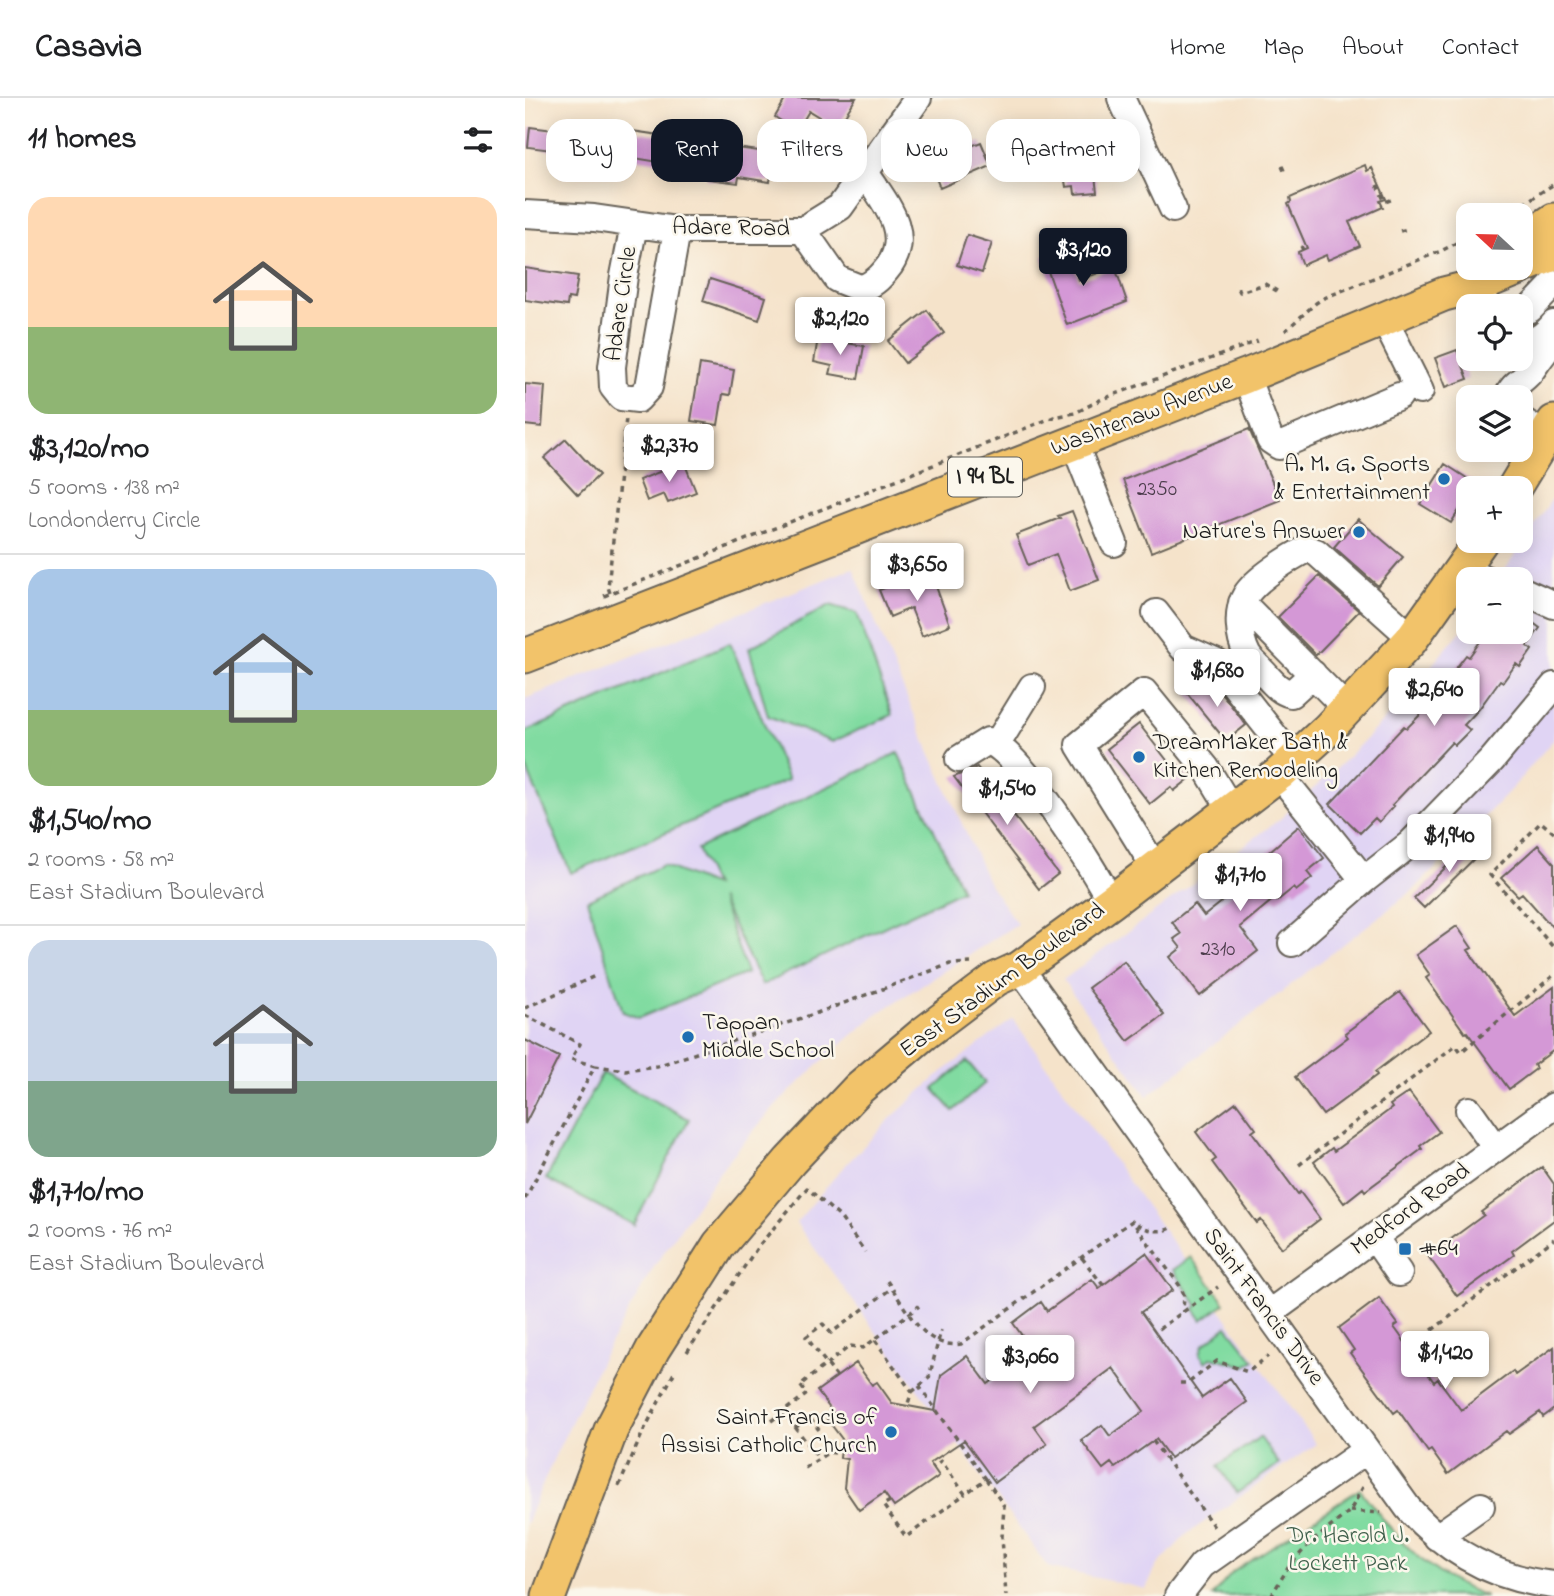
<!DOCTYPE html>
<meta charset="utf-8">
<style>
body{margin:0;font-family:"Indie Flower",sans-serif;background:#f2f2f2;color:#202124;height:100vh;display:flex;flex-direction:column;font-size:26px;white-space:nowrap}
*{box-sizing:border-box;margin:0}
p{font-size:23px;color:#757577}
.icon{flex:none;width:38px;height:38px;fill:none;stroke:currentColor;stroke-width:2;stroke-linecap:round;stroke-linejoin:round}
.map{position:relative;flex:1;overflow:hidden}
.sheet{display:flex;flex-direction:column;background:#fff;width:525px}
.sheet>*{flex:none}
.banner{position:absolute;left:21px;top:21px;width:665px;height:63px;display:flex;gap:14px}
.needle{width:46px;rotate:292deg}
.tools{position:absolute;left:931px;top:105px;display:grid;gap:14px}
.tools a{display:grid;place-items:center;width:77px;height:77px;border-radius:14px;background:#fff;box-shadow:0 4px 18px #0003;font-size:35px}
.price{position:absolute;translate:-50% -60px;padding:0 16px;border-radius:7px;background:#fff;color:#222;font-size:23px;line-height:46px;filter:drop-shadow(0 2px 4px #0008)}
.price::after{content:'';position:absolute;left:50%;top:42px;width:21px;height:16px;margin-left:-10px;background:inherit;clip-path:polygon(0 0,100% 0,50% 100%)}
.price.selected{background:#111827;color:#fff}
ul{padding:0;list-style:none}
li{display:grid;align-content:center;gap:14px;height:371px;padding:0 28px}
li+li{border-top:2px solid #e0e0e0}
li span{display:grid;place-items:center;height:217px;border-radius:21px;color:#555}
li>.icon{margin-inline-start:auto}
span .icon{width:126px;height:126px;fill:#fffc;stroke-width:1}
li b{font-size:30px}
h2{display:flex;justify-content:space-between;align-items:center;height:84px;padding:0 28px;font-size:30px}
.tag{padding:0 24px;border-radius:21px;background:#fff;box-shadow:0 4px 18px #0003;font-size:24px;line-height:63px}
.tag.selected{background:#111827;color:#fff}
header{display:flex;align-items:center;gap:42px;box-sizing:border-box;height:98px;padding:0 35px;background:#fff;border-bottom:2px solid #e0e0e0}
header strong{font-size:33px}
nav{display:flex;gap:38px;margin-inline-start:auto;font-size:24px}
main{display:flex;flex:1;min-height:0}
.map>svg:first-child{display:block}
.built{fill:#e0d4f4}
.green{fill:#81dba1;stroke:#4e7c5e;stroke-width:2}
.building{fill:#d498d6}
.lines{fill:none;stroke-linecap:round;stroke-linejoin:round}
.minor-casing{stroke:#686259;stroke-width:30}
.major-casing{stroke:#686259;stroke-width:37}
.path{stroke:#686259;stroke-width:3.5;stroke-dasharray:5 5;stroke-linecap:butt}
.minor{stroke:#fff;stroke-width:26}
.major{stroke:#f2c36a;stroke-width:33}
.poi-dot{fill:#1f6fb2;stroke:#fbf7ec;stroke-width:2.5}
.labels{text-anchor:middle;dominant-baseline:central;stroke-width:5;stroke-linejoin:round;paint-order:stroke}
.number-label{font-size:21px;fill:#4a3b4a}
.shield{fill:#fbf7ec;stroke:#5f5e5a;stroke-width:2}
.shield-label{font-size:23px;font-weight:bold;fill:#1c1c1c}
.street-label{font-size:24px;fill:#1c1c1c;stroke:#fbf7ec}
.poi-label{font-size:24px;fill:#1c1c1c;stroke:#fbf7ec;text-anchor:end}
.park-label{font-size:24px;fill:#3f5f4b;stroke:#fbf7ec}
</style>
<header>
<strong>Casavia</strong>
<nav><a>Home</a><a>Map</a><a>About</a><a>Contact</a></nav>
</header>
<main>
<section class="sheet">
<h2>11 homes<svg class="icon" aria-label="filters" viewBox="0 0 24 24"><path d="M4 7h16M4 17h16"/><circle cx="9" cy="7" r="2"/><circle cx="15" cy="17" r="2"/></svg></h2>
<ul>
<li><span style="background:linear-gradient(#ffd9b3 60%,#8fb573 0)"><svg class="icon" aria-label="home" viewBox="0 0 24 24"><path d="M3 11l9-7 9 7M6 9v11h12V9"/></svg></span><div><b>$3,120/mo</b><p>5 rooms · 138 m²</p><p>Londonderry Circle</p></div></li>
<li><span style="background:linear-gradient(#a9c7e8 65%,#8fb573 0)"><svg class="icon" aria-label="home" viewBox="0 0 24 24"><path d="M3 11l9-7 9 7M6 9v11h12V9"/></svg></span><div><b>$1,540/mo</b><p>2 rooms · 58 m²</p><p>East Stadium Boulevard</p></div></li>
<li><span style="background:linear-gradient(#c9d6e8 65%,#7fa58c 0)"><svg class="icon" aria-label="home" viewBox="0 0 24 24"><path d="M3 11l9-7 9 7M6 9v11h12V9"/></svg></span><div><b>$1,710/mo</b><p>2 rooms · 76 m²</p><p>East Stadium Boulevard</p></div></li>
</ul>
</section>
<div class="map">
<svg width="1029" height="1498" viewBox="0 0 1029 1498">
<rect width="100%" height="100%" fill="#fbf7ec"/>
<filter id="ink" filterUnits="userSpaceOnUse"><feTurbulence type="fractalNoise" baseFrequency=".0143" numOctaves="2"/><feDisplacementMap in="SourceGraphic" scale="14" xChannelSelector="R" yChannelSelector="G"/><feConvolveMatrix kernelMatrix="1 2 1 2 8 2 1 2 1" color-interpolation-filters="sRGB"/></filter>
<filter id="wash" filterUnits="userSpaceOnUse"><feTurbulence type="fractalNoise" baseFrequency=".00686" numOctaves="4" result="noise"/><feDisplacementMap in="SourceGraphic" scale="28" xChannelSelector="R" yChannelSelector="G"/><feGaussianBlur stdDeviation="1.57" result="paint"/><feColorMatrix in="noise" values="0 0 0 0 0 0 0 0 0 0 0 0 0 0 0 0 0 1.4 0 .05"/><feComposite in="paint" operator="in"/></filter>
<g filter="url(#wash)">
<rect width="100%" height="100%" fill="#f5e3ca"/>
<path class="built" d="M 1029,398 L 1029,641 L 990,687 L 891,790 L 622,998 L 538,882 L 755,721 L 818,664 L 865,616 L 943,525 L 943,534 L 996,534 L 996,481 L 974,481 Z
M 328,470 L 404,652 L 464,786 L 492,826 L 352,916 L 299,961 L 250,1008 L 200,1066 L 130,1167 L 78,1258 L 29,1360 L 0,1428 L 0,601 Z
M 488,921 L 791,1346 L 662,1436 L 632,1468 L 621,1491 L 523,1469 L 271,1125 L 314,1074 L 364,1022 L 416,975 Z"/>
<path class="green" d="M 305,507 L 332,515 L 367,617 L 307,644 L 243,618 L 224,550 Z
M 205,545 L 263,682 L 46,775 L 0,667 L 0,634 Z
M 373,655 L 437,792 L 237,887 L 195,800 L 222,875 L 114,920 L 98,914 L 62,802 L 138,767 L 189,788 L 172,751 Z
M 442,963 L 460,985 L 428,1013 L 409,991 Z
M 77,975 L 164,1021 L 109,1127 L 21,1081 Z
M 666,1159 L 700,1205 L 677,1222 L 669,1211 L 673,1208 L 648,1172 Z
M 702,1228 L 729,1262 L 721,1268 L 687,1259 L 681,1264 L 675,1256 L 678,1247 Z
M 735,1339 L 754,1366 L 712,1395 L 693,1368 Z
M 835,1391 C 871,1440 901,1477 961,1498 L 687,1498 L 708,1474 Z"/>
<g id="blocks">
<path class="building" d="M 261,0 L 331,0 L 312,30 L 284,13 L 272,33 L 250,19 Z
M 150,25 L 206,35 L 204,49 L 249,55 L 245,84 L 214,79 L 213,85 L 182,81 L 183,72 L 103,59 L 107,33 L 148,39 Z
M 5,29 L 45,34 L 42,54 L 3,49 Z
M 456,44 L 466,68 L 415,90 L 407,70 L 419,65 L 417,60 Z
M 547,47 L 548,56 L 567,54 L 572,94 L 550,96 L 549,88 L 541,89 L 539,76 L 517,78 L 514,51 Z
M 840,67 L 842,73 L 847,70 L 861,101 L 855,103 L 858,109 L 824,124 L 835,148 L 803,162 L 801,157 L 778,167 L 773,154 L 782,150 L 763,106 L 766,104 L 765,100 Z
M 442,137 L 467,145 L 457,175 L 432,167 Z
M 543,150 L 554,182 L 590,169 L 602,204 L 542,227 L 518,159 Z
M 0,170 L 53,178 L 49,201 L 43,200 L 42,208 L 0,202 Z
M 185,181 L 241,199 L 234,222 L 178,203 Z
M 402,212 L 419,235 L 380,265 L 363,243 Z
M 293,240 L 339,248 L 333,281 L 305,276 L 307,268 L 289,264 Z
M 932,252 L 943,281 L 921,289 L 910,260 Z
M 175,266 L 209,272 L 205,297 L 198,296 L 193,327 L 166,323 Z
M 0,286 L 20,288 L 17,329 L 0,327 Z
M 724,331 L 755,402 L 626,454 L 598,382 Z
M 41,341 L 74,377 L 53,397 L 19,360 Z
M 159,364 L 171,394 L 143,405 L 139,396 L 122,403 L 114,382 Z
M 920,366 L 951,386 L 948,390 L 943,390 L 943,398 L 926,425 L 895,406 Z
M 547,413 L 574,482 L 545,493 L 531,456 L 503,467 L 491,437 L 535,420 L 533,418 Z
M 833,421 L 878,459 L 853,488 L 809,449 Z
M 398,476 L 402,486 L 409,483 L 425,527 L 397,538 L 386,510 L 365,519 L 354,492 Z
M 794,478 L 834,513 L 791,557 L 753,519 Z
M 996,516 L 1015,530 L 1002,548 L 1007,552 L 995,569 L 991,566 L 978,584 L 975,582 L 954,611 L 939,627 L 945,632 L 930,647 L 927,644 L 912,660 L 867,707 L 869,708 L 854,724 L 850,720 L 835,735 L 805,706 L 879,628 L 882,630 L 912,600 L 909,598 L 931,576 L 928,574 L 941,557 L 944,559 L 962,534 L 996,534 Z
M 683,578 L 721,627 L 701,643 L 662,595 Z
M 614,626 L 648,670 L 652,666 L 664,681 L 649,693 L 646,689 L 625,706 L 582,651 Z
M 452,669 L 533,776 L 514,791 L 429,679 Z
M 774,728 L 799,760 L 782,774 L 787,780 L 771,793 L 768,790 L 752,803 L 750,800 L 715,829 L 733,853 L 675,898 L 645,859 L 656,850 L 649,841 L 656,836 L 647,824 L 670,806 L 679,818 L 713,791 L 706,781 L 723,767 L 725,770 Z
M 950,741 L 959,751 L 899,810 L 889,800 Z
M 1013,747 L 1029,765 L 1029,831 L 997,795 L 993,798 L 976,780 Z
M 932,828 L 947,850 L 943,852 L 990,918 L 1029,889 L 1029,952 L 1009,967 L 1011,971 L 984,991 L 942,934 L 940,935 L 901,880 L 905,877 L 891,857 Z
M 599,863 L 639,917 L 603,943 L 563,890 Z
M 875,894 L 904,933 L 850,974 L 852,977 L 798,1017 L 770,979 L 823,939 L 820,935 Z
M 0,942 L 34,959 L 0,1026 Z
M 884,994 L 914,1034 L 895,1048 L 897,1051 L 840,1093 L 838,1090 L 819,1105 L 789,1064 L 807,1050 L 809,1053 L 867,1010 L 865,1007 Z
M 711,1004 L 731,1031 L 727,1034 L 773,1096 L 775,1094 L 795,1121 L 757,1150 L 736,1122 L 732,1125 L 687,1064 L 691,1061 L 671,1034 Z
M 1017,1069 L 1029,1086 L 1029,1122 L 987,1153 L 989,1157 L 932,1198 L 903,1158 L 959,1117 L 956,1114 Z
M 621,1155 L 648,1192 L 616,1214 L 677,1300 L 705,1280 L 722,1304 L 645,1360 L 631,1341 L 590,1370 L 586,1365 L 578,1371 L 556,1342 L 577,1327 L 585,1338 L 619,1313 L 588,1270 L 509,1328 L 522,1346 L 470,1384 L 439,1342 L 405,1365 L 414,1378 L 369,1409 L 359,1395 L 334,1412 L 319,1390 L 322,1361 L 315,1360 L 317,1341 L 302,1321 L 309,1316 L 292,1293 L 331,1265 L 347,1287 L 352,1284 L 367,1305 L 410,1313 L 416,1277 L 442,1258 L 463,1286 L 508,1253 L 488,1225 L 516,1204 L 522,1213 L 567,1181 L 574,1190 Z
M 854,1200 L 873,1226 L 869,1229 L 909,1284 L 913,1281 L 936,1312 L 988,1273 L 990,1277 L 1029,1249 L 1029,1311 L 1018,1319 L 1015,1314 L 984,1336 L 981,1333 L 923,1376 L 906,1352 L 903,1354 L 873,1312 L 869,1315 L 825,1255 L 829,1252 L 814,1230 Z"/>
</g>
</g>
<g filter="url(#ink)">
<use href="#blocks" fill-opacity="0" stroke="#686259" stroke-width="2"/>
<g class="lines">
<defs>
<path id="minor" d="M 596,0 L 648,111
M 0,116 L 69,120 L 152,132 L 278,132 L 315,109 L 393,0
M 109,127 L 99,178 L 87,269 L 88,289 L 96,299 L 113,301 L 124,289 L 152,132
M 278,132 L 312,181 L 337,191 C 351,184 356,179 365,167 C 387,133 358,103 340,74
M 951,188 L 962,208
M 996,214 L 1005,211 L 1029,186
M 859,221 L 895,293
M 996,243 C 1011,245 1020,237 1029,226
M 721,278 L 745,342 L 754,348 L 874,298
M 983,299 C 987,286 997,284 1005,274 C 1013,263 1019,253 1029,243
M 996,322 L 1021,338
M 549,345 L 589,445
M 936,474 L 960,481
M 996,492 L 1029,507
M 717,505 L 822,611
M 631,515 L 658,550 L 692,565 L 769,663
M 788,576 L 766,596 C 753,593 746,582 737,573 C 732,567 725,562 722,556 C 714,540 711,513 721,497 C 730,482 765,459 782,451 L 791,454 L 887,540
M 472,646 L 507,589
M 434,661 L 463,643 C 496,654 569,771 586,804
M 754,676 L 839,782 L 767,845
M 631,771 L 554,647 L 619,594 L 681,670 L 707,713
M 839,782 L 885,746 L 967,662 L 1029,588
M 495,870 L 883,1410 C 922,1454 970,1481 1029,1487
M 944,1012 L 971,1050
M 849,1139 L 874,1175
M 743,1216 L 1029,1008
M 912,1439 L 956,1408
M 653,1498 L 677,1467 L 840,1353"/>
<path id="major" d="M 996,144 L 1029,122
M 996,169 L 1029,156
M 989,390 L 1029,324
M 0,558 L 721,278 L 919,196 L 951,188 L 995,170
M 24,1498 L 86,1332 L 128,1251 L 194,1147 L 265,1063 L 334,990 L 398,936 L 471,881 L 495,870 L 586,804 L 754,676 L 802,632 L 885,543 L 956,443"/>
</defs>
<use href="#minor" class="minor-casing"/>
<use href="#major" class="major-casing"/>
<path class="path" d="M 757,68 L 760,75
M 852,87 L 860,104 L 868,101
M 981,117 L 1029,86
M 875,133 L 882,131
M 776,148 L 778,152
M 713,190 L 715,194 L 740,186 L 752,193
M 760,233 L 791,205 L 799,200 L 916,153 L 943,139
M 85,495 L 83,489 L 101,320
M 79,498 L 529,319 L 550,315 L 575,302 L 733,243
M 1029,735 L 1016,724 L 965,777 L 1029,850
M 0,910 L 70,878
M 0,917 L 55,946 L 46,961 L 70,968
M 774,1067 L 931,947 L 936,954 L 1029,877
M 0,1101 L 70,968 L 100,972 L 132,968 L 292,915 L 425,866 L 446,865
M 612,1126 C 622,1133 639,1136 649,1128
M 557,1160 L 578,1187
M 362,1183 C 381,1209 398,1252 436,1246 L 607,1123 L 655,1188 L 659,1197 L 658,1214
M 634,1231 L 693,1189
M 350,1242 L 387,1294 L 382,1308
M 891,1244 L 1029,1141
M 162,1254 L 232,1150 L 282,1090 L 315,1119 L 340,1154
M 312,1279 L 281,1239 L 298,1226 L 306,1235 L 367,1190
M 655,1285 L 663,1285 L 692,1263 L 723,1274 L 743,1258
M 394,1288 L 461,1381 L 440,1396 L 416,1363 L 408,1369
M 387,1294 L 404,1280 L 416,1232
M 258,1313 L 294,1361
M 246,1323 L 282,1296 L 275,1287 L 325,1248 L 338,1250 L 394,1208
M 270,1330 L 284,1319 L 294,1332
M 628,1343 L 689,1429
M 280,1370 L 304,1354 L 316,1356
M 461,1381 L 479,1408 L 477,1439 L 481,1498
M 94,1388 L 118,1334 L 149,1275
M 365,1403 L 358,1407 L 381,1439 L 440,1396
M 825,1413 L 856,1415
M 746,1498 L 763,1470 L 782,1448 L 825,1413 L 838,1389"/>
<use href="#minor" class="minor"/>
<use href="#major" class="major"/>
</g>
</g>
<g class="poi-dot">
<circle cx="919" cy="381" r="7"/>
<circle cx="834" cy="434" r="7"/>
<circle cx="614" cy="659" r="7"/>
<circle cx="163" cy="939" r="7"/>
<rect x="873" y="1144" width="14" height="14" rx="3.5"/>
<circle cx="366" cy="1334" r="7"/>
</g>
<g class="labels">
<g class="number-label">
<text x="632" y="392">2350</text>
<text x="693" y="852">2310</text>
</g>
<rect class="shield" x="423" y="359.5" width="74" height="39" rx="5"/>
<g class="shield-label">
<text x="460" y="379">I 94 BL</text>
</g>
<g class="street-label">
<text transform="translate(206 131) rotate(1)">Adare Road</text>
<text transform="translate(97 206) rotate(-82)">Adare Circle</text>
<text transform="translate(617 318) rotate(-21)">Washtenaw Avenue</text>
<text transform="translate(478 883) rotate(-36)">East Stadium Boulevard</text>
<text transform="translate(886 1112) rotate(-36)">Medford Road</text>
<text transform="translate(738 1209) rotate(54)">Saint Francis Drive</text>
</g>
<g class="poi-label">
<text x="905" y="367">A. M. G. Sports<tspan x="905" dy="28">&amp; Entertainment</tspan></text>
<text x="820" y="434">Nature's Answer</text>
<text x="628" y="645" text-anchor="start">DreamMaker Bath &amp;<tspan x="628" dy="28">Kitchen Remodeling</tspan></text>
<text x="177" y="925" text-anchor="start">Tappan<tspan x="177" dy="28">Middle School</tspan></text>
<text x="894" y="1151" text-anchor="start">#64</text>
<text x="352" y="1320">Saint Francis of<tspan x="352" dy="28">Assisi Catholic Church</tspan></text>
</g>
<g class="park-label">
<text x="823" y="1438">Dr. Harold J.<tspan x="823" dy="28">Lockett Park</tspan></text>
</g>
</g>
</svg>
<div class="tools">
<a><svg class="needle" viewBox="-14 -14 28 28"><path d="M0-13l5 13h-10z" fill="#e53935"/><path d="M0 13l5-13h-10z" fill="#757577"/></svg></a>
<a><svg class="icon" aria-label="locate" viewBox="0 0 24 24"><circle cx="12" cy="12" r="6"/><path d="M12 2v4M12 18v4M2 12h4M18 12h4"/></svg></a>
<a><svg class="icon" aria-label="layers" viewBox="0 0 24 24"><path d="M12 4l9 5-9 5-9-5zM3 14l9 5 9-5"/></svg></a>
<a>+</a>
<a>−</a>
</div>
<b class="price selected" style="left:558px;top:190px">$3,120</b>
<b class="price" style="left:315px;top:259px">$2,120</b>
<b class="price" style="left:144px;top:386px">$2,370</b>
<b class="price" style="left:392px;top:505px">$3,650</b>
<b class="price" style="left:692px;top:611px">$1,680</b>
<b class="price" style="left:909px;top:630px">$2,640</b>
<b class="price" style="left:482px;top:729px">$1,540</b>
<b class="price" style="left:924px;top:776px">$1,940</b>
<b class="price" style="left:715px;top:815px">$1,710</b>
<b class="price" style="left:920px;top:1293px">$1,420</b>
<b class="price" style="left:505px;top:1297px">$3,060</b>
<div class="banner">
<a class="tag">Buy</a>
<a class="tag selected">Rent</a>
<a class="tag">Filters</a>
<a class="tag">New</a>
<a class="tag">Apartment</a>
</div>
</div>
</main>
